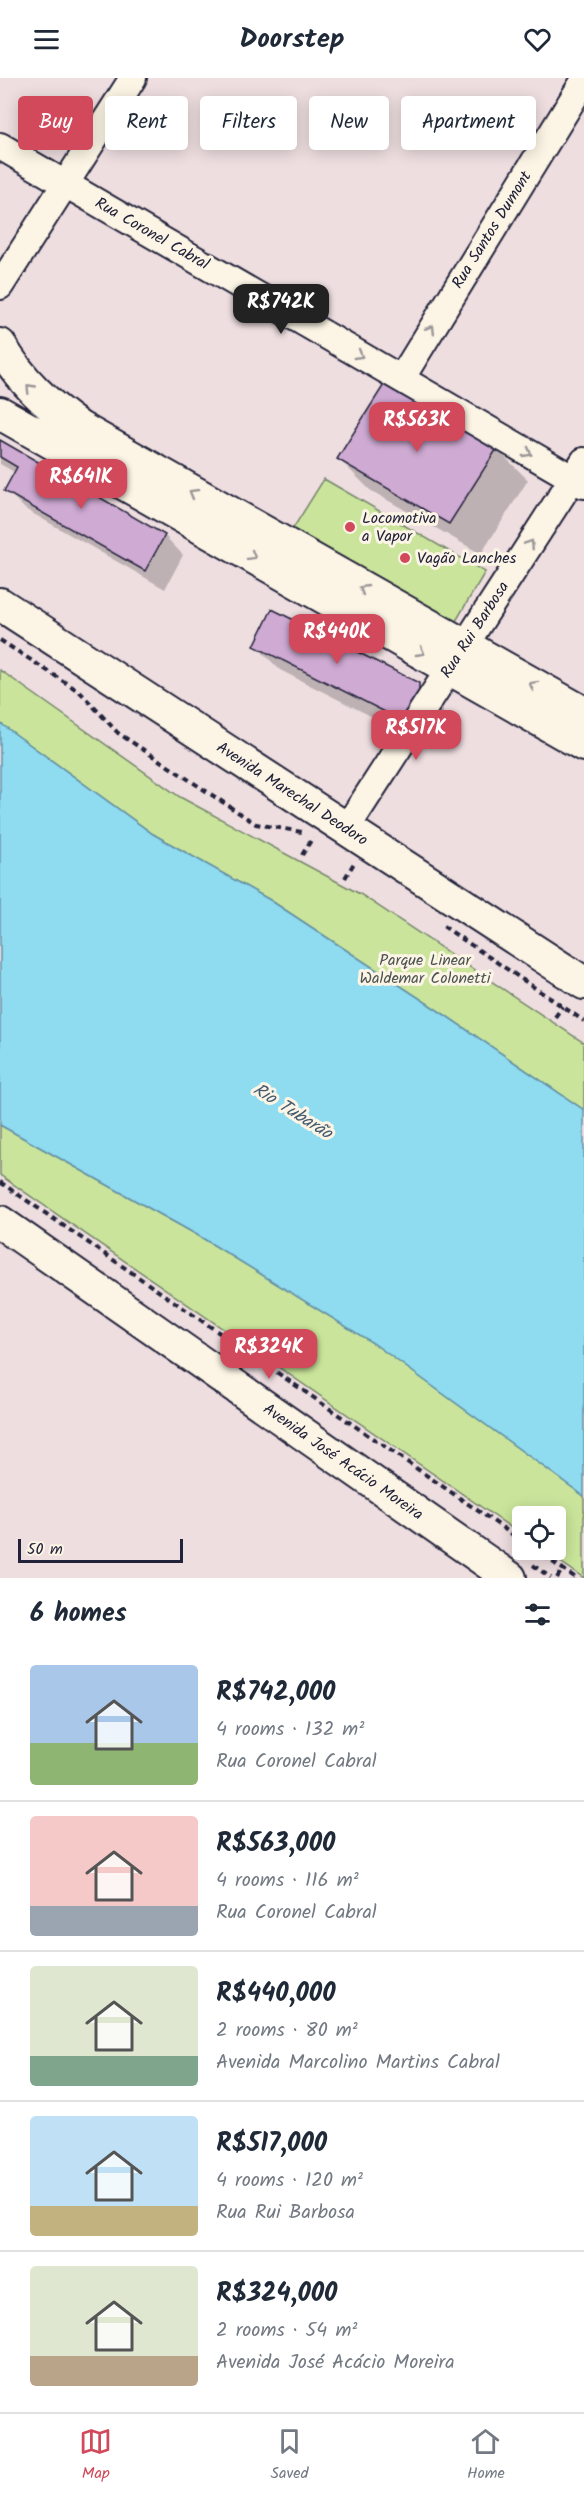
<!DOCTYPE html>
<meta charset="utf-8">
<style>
body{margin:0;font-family:Kalam,sans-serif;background:#f2f2f3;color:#1f2937;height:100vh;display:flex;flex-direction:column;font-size:22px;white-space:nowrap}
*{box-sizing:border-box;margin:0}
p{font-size:20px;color:#747a83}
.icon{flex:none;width:33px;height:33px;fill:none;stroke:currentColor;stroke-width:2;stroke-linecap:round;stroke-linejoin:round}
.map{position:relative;height:1500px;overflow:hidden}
.sheet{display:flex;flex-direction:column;background:#fff;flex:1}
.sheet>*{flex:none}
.banner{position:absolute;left:18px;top:18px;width:549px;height:54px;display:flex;gap:12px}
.buttons{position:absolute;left:512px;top:1428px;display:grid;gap:12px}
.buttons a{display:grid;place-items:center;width:54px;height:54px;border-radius:6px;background:#fff;box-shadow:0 3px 15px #0003;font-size:30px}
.scale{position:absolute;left:18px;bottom:15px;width:165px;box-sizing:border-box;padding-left:6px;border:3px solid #22223b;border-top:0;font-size:16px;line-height:21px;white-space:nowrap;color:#22223b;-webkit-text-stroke:4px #fcf5e5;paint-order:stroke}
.price{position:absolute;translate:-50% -51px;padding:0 14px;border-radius:12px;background:#d1495b;color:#fff;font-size:20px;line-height:39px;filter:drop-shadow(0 2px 3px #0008)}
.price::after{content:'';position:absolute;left:50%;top:36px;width:18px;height:14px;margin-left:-9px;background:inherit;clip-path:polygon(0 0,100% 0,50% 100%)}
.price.selected{background:#222;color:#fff}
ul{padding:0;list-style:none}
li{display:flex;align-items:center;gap:18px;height:150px;padding:0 30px}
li+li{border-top:2px solid #e0e1e3}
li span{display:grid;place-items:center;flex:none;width:168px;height:120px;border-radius:6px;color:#555}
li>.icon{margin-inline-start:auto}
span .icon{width:72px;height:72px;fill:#fffc;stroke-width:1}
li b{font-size:26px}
h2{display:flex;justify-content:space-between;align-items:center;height:72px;padding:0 30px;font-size:26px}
.chip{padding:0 21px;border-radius:6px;background:#fff;box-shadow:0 3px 15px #0003;font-size:21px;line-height:54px}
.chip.selected{background:#d1495b;color:#fff}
header{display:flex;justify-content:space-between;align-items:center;height:78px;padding:0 30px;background:#fff;font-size:27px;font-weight:700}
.tabs{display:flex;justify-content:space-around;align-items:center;height:84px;border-top:2px solid #e0e1e3;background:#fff;font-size:16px;color:#747a83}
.tabs a{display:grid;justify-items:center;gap:3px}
.tabs .selected{color:#d1495b}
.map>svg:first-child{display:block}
.green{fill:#cae59b;stroke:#76846b;stroke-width:1.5}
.water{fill:#8fdbf0;stroke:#6391a8;stroke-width:1.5}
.shadow{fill:#0003}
.building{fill:#cfaad3;stroke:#22223b;stroke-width:1.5}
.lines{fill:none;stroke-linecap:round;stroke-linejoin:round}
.minor-casing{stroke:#22223b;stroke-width:30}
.major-casing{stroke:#22223b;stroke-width:36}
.path{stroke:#22223b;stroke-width:4;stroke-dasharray:6 4.5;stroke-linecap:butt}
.minor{stroke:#fcf5e5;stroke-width:26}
.major{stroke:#fcf5e5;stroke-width:32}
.oneway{stroke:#9a9698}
.poi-dot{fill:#d1495b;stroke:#fcf5e5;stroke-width:2}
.labels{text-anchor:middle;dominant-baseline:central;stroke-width:6;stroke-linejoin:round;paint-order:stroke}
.street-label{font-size:16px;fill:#22223b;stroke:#fcf5e5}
.poi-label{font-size:16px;fill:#22223b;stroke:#fcf5e5;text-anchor:start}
.park-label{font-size:16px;fill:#4c5353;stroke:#fcf5e5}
.water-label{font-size:18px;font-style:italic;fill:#435a71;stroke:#fcf5e5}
</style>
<header><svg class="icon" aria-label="menu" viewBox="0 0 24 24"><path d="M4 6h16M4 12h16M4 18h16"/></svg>Doorstep<svg class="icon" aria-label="heart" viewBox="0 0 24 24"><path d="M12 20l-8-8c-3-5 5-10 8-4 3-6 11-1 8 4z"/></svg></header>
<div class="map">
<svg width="584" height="1500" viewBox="0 0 584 1500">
<rect width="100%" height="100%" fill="#eedee0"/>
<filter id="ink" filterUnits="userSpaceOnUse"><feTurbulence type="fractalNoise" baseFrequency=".0167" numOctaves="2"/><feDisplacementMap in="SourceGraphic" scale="12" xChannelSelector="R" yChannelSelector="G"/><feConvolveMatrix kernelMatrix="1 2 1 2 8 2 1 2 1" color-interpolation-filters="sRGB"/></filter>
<g filter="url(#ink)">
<path class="green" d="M 324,401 L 485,494 L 453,548 L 289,457 Z
M 0,592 L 180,719 L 360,816 L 584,965 L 584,1032 L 448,939 L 270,822 L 153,756 L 0,645 Z
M 0,1047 L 199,1158 L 373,1265 L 584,1418 L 584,1500 L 543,1472 L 555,1472 L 555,1438 L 522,1438 L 522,1457 L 0,1097 Z"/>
<path class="water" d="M 0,645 L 153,756 L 270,822 L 448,939 L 584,1032 L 584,1418 L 373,1265 L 199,1158 L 0,1047 Z"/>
<path class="shadow" d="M 0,364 L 165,458 L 183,477 L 165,511 L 25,431 L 6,412 L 16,395 L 0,386 Z
M 497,371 L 528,402 L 481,476 L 370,412 L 339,381 Z
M 256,568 L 418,606 L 443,631 L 443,639 L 426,666 L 280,592 Z"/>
<path class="building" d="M 385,305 L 498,369 L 449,446 L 337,381 Z
M 0,362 L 165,457 L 145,493 L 4,413 L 17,389 L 0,379 Z
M 272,531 L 419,605 L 419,614 L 401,642 L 254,568 Z"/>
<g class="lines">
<defs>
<path id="minor" d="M 0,68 L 584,407
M 0,208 L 133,0
M 401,301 L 584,3
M 346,751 L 584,383"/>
<path id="major" d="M 0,267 C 21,303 46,326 80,350 L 584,635
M 0,335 L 584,667
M 0,526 L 584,905
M 0,1144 L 510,1500"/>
</defs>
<use href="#minor" class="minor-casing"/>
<use href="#major" class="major-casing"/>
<path class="path" d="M 0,562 L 80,614 L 118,655 L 256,746 L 302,754
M 302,777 L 313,759
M 345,800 L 354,785
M 443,848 L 584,943
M 555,939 L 563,928
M 0,1104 L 522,1463
M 535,1472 L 576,1500
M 533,1487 L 551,1500
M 557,1500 L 563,1490"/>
<use href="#minor" class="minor"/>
<use href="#major" class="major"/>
</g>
<defs><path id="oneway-chevron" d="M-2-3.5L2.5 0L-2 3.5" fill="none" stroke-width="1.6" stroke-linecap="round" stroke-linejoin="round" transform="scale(1.5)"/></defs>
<g class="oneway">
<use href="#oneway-chevron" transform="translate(431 251) rotate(-58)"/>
<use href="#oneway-chevron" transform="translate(359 277) rotate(30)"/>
<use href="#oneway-chevron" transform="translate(30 310) rotate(-134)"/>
<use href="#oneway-chevron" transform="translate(528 375) rotate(30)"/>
<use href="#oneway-chevron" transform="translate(193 415) rotate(-150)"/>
<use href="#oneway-chevron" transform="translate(530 466) rotate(-57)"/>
<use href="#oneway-chevron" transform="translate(252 478) rotate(30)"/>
<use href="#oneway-chevron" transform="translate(363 511) rotate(-150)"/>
<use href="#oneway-chevron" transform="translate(421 574) rotate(30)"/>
<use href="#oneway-chevron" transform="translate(533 607) rotate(-151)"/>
</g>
</g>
<g class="poi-dot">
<circle cx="350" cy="449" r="6"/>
<circle cx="405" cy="480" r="6"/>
</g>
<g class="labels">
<g class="street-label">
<text transform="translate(492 152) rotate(-58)">Rua Santos Dumont</text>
<text transform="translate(152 156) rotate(30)">Rua Coronel Cabral</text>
<text transform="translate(475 552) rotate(-57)">Rua Rui Barbosa</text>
<text transform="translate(292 716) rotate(33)">Avenida Marechal Deodoro</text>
<text transform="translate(343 1384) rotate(35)">Avenida José Acácio Moreira</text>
</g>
<g class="poi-label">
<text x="362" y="440">Locomotiva<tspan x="362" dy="18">a Vapor</tspan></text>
<text x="417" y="480">Vagão Lanches</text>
</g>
<g class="park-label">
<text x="425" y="882">Parque Linear<tspan x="425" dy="18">Waldemar Colonetti</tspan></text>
</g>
<g class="water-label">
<text transform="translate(292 1034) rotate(32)">Rio Tubarão</text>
</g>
</g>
</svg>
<div class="buttons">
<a><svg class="icon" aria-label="locate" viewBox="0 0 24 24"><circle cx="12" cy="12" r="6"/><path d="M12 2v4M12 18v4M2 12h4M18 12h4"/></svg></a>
</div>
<div class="scale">50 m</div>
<b class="price selected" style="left:281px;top:257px">R$742K</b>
<b class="price" style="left:417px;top:375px">R$563K</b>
<b class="price" style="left:81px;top:432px">R$641K</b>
<b class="price" style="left:337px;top:587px">R$440K</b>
<b class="price" style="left:416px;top:683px">R$517K</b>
<b class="price" style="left:269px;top:1302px">R$324K</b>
<div class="banner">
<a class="chip selected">Buy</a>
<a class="chip">Rent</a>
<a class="chip">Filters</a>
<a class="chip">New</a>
<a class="chip">Apartment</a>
</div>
</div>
<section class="sheet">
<h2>6 homes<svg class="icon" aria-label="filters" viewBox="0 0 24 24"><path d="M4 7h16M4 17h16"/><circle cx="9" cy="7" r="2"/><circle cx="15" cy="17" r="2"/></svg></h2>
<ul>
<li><span style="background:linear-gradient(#a9c7e8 65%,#8fb573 0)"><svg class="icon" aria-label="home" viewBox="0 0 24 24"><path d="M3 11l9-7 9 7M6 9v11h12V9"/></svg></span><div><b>R$742,000</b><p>4 rooms · 132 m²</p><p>Rua Coronel Cabral</p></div></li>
<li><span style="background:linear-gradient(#f6c9c9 75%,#9aa5b1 0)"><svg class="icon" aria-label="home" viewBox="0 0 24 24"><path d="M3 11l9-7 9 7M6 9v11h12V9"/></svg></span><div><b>R$563,000</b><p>4 rooms · 116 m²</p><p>Rua Coronel Cabral</p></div></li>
<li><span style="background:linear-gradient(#dfe7d0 75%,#7fa58c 0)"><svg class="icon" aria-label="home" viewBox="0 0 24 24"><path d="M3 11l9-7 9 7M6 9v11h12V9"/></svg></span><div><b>R$440,000</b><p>2 rooms · 80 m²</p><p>Avenida Marcolino Martins Cabral</p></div></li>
<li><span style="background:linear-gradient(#bfe0f5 75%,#c2b280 0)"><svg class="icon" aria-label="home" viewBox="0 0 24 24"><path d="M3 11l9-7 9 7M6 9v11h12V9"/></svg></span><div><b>R$517,000</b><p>4 rooms · 120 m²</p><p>Rua Rui Barbosa</p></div></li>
<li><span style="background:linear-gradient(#dfe7d0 75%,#b9a48a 0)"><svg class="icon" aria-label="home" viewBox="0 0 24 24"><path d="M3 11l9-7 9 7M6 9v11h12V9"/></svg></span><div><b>R$324,000</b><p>2 rooms · 54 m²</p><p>Avenida José Acácio Moreira</p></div></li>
</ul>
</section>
<nav class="tabs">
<a class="selected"><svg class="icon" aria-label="map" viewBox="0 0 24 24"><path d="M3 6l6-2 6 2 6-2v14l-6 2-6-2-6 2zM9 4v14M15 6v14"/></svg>Map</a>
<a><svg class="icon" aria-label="saved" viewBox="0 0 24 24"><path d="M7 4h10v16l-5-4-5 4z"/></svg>Saved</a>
<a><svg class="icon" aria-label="home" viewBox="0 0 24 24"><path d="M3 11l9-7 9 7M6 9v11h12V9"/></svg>Home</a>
</nav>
